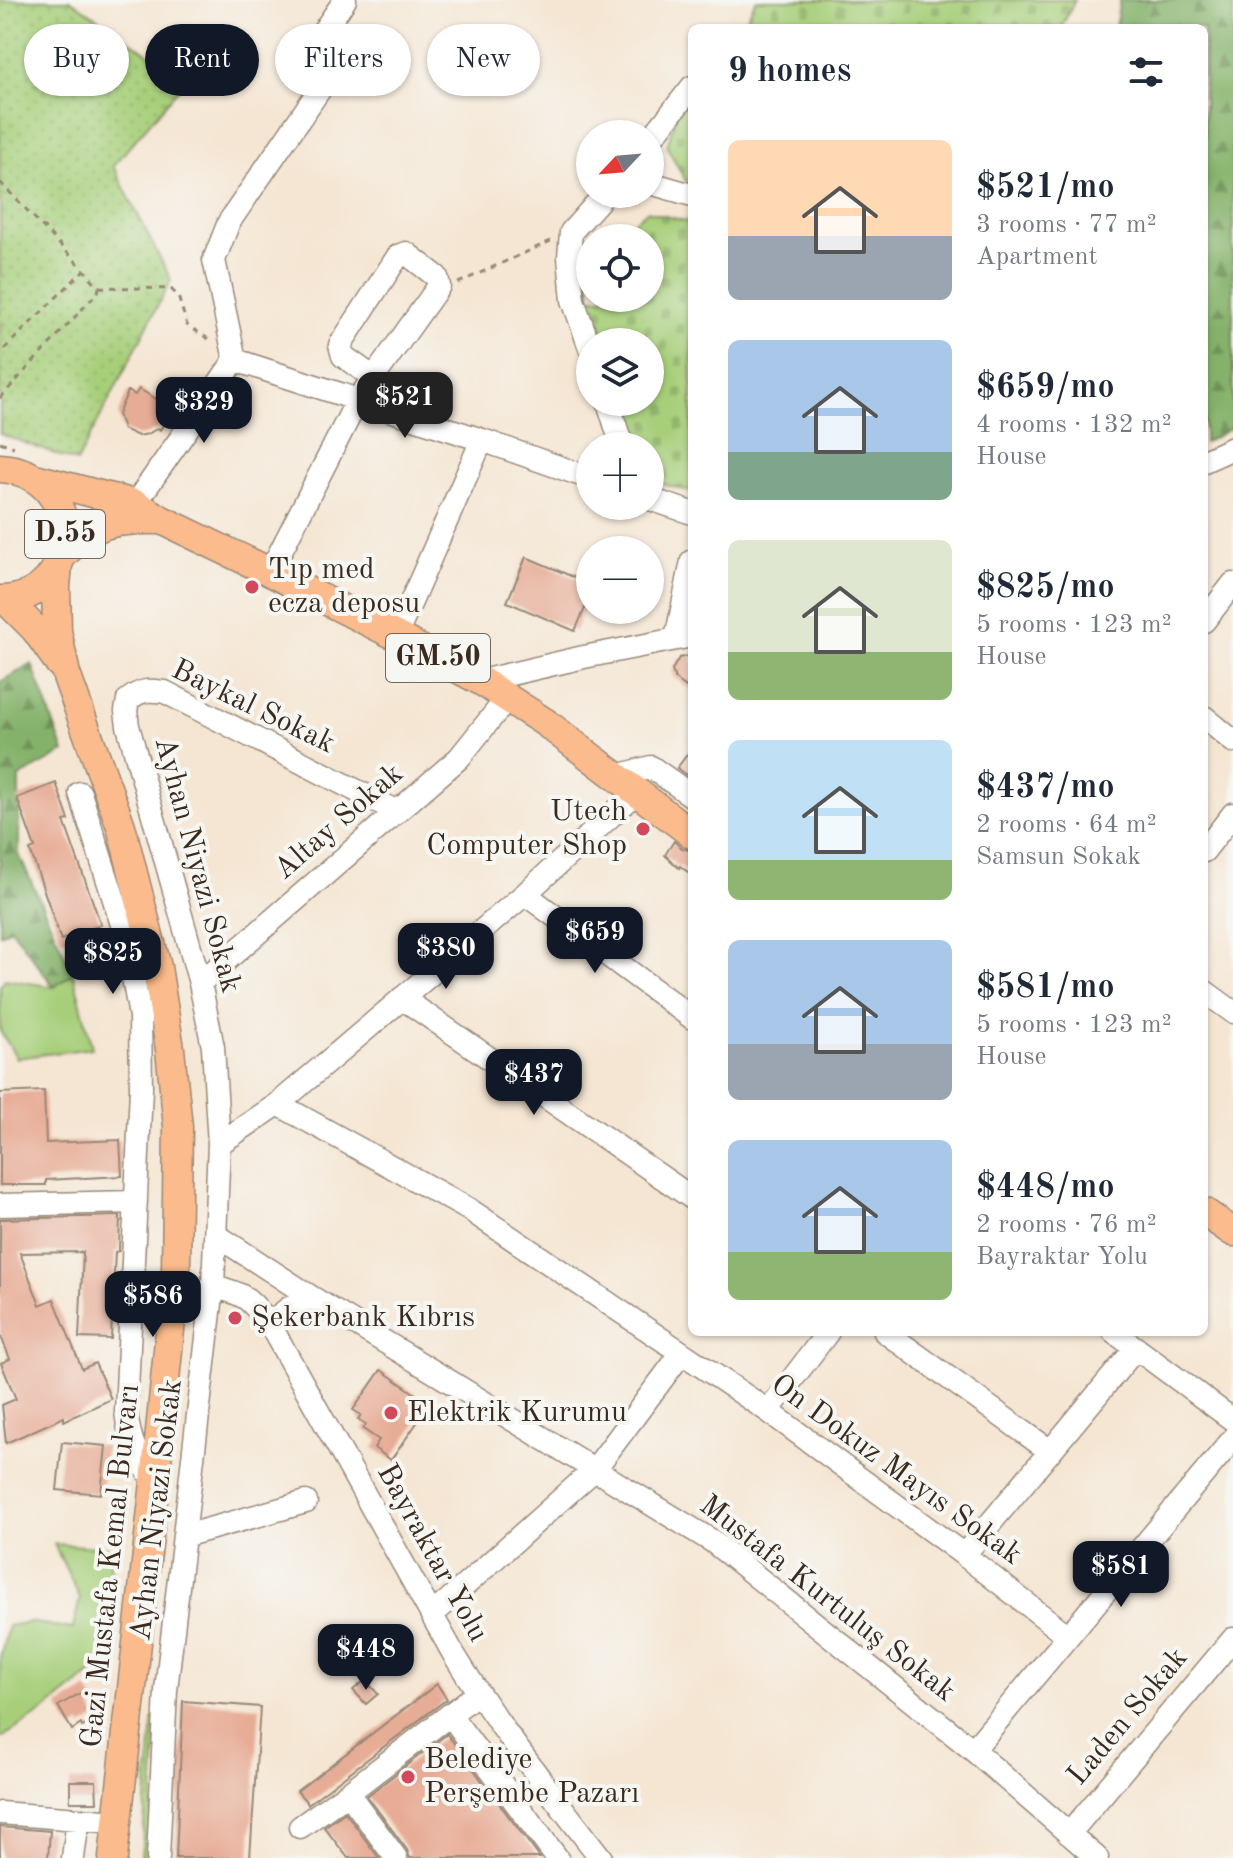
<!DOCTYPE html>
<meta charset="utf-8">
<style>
body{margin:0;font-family:"Old Standard TT",serif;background:#f6f6f7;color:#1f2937;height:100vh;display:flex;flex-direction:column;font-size:30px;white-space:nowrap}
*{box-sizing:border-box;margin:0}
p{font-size:26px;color:#747a83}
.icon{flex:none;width:44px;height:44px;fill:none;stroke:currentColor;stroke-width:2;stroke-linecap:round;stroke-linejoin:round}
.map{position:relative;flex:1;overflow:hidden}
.drawer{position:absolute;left:688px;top:24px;width:520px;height:1312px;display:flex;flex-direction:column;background:#fff;border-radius:12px;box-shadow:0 2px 6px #0004}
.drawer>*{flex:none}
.top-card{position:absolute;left:24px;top:24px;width:544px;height:72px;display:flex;gap:16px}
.needle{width:52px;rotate:244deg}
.tools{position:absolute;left:576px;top:120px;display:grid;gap:16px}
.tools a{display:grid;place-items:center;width:88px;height:88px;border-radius:50%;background:#fff;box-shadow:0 2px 6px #0004;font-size:40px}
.price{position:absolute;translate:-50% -68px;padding:0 18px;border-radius:16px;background:#111827;color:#fff;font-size:26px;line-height:52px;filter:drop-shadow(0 2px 4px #0008)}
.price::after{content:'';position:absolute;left:50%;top:48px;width:24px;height:18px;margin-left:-12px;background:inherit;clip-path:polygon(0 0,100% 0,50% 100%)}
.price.current{background:#222;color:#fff}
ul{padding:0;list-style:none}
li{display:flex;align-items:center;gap:24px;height:200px;padding:0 40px}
li span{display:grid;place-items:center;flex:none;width:224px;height:160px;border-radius:12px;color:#555}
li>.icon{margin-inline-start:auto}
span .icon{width:96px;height:96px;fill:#fffc;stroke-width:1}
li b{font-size:34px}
h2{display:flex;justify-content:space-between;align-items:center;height:96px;padding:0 40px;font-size:34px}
.pill{padding:0 28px;border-radius:36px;background:#fff;box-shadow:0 2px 6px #0004;font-size:28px;line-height:72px}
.pill.current{background:#111827;color:#fff}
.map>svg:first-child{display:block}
.green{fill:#a7cf7a;stroke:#717c4c;stroke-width:2}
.forest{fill:url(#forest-firs);stroke:#606e44;stroke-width:2}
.cemetery{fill:url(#cemetery-stones);stroke:#717c4c;stroke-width:2}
.park{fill:url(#park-dots);stroke:#717c4c;stroke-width:2}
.building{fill:#e7ac95}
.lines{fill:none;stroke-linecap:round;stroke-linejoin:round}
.minor-casing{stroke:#988878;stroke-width:25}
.major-casing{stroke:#988878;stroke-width:31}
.path{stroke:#988878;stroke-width:3;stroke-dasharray:6 6;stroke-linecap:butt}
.minor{stroke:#fff;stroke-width:22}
.major{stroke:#fbbb8c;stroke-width:28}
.poi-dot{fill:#d1495b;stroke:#f6f6f2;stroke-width:3}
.labels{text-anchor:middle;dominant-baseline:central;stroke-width:8;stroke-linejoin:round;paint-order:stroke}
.shield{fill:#f6f6f2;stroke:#73675e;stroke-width:2}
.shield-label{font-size:28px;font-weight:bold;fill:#3b2a1e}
.poi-label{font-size:30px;fill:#3b2a1e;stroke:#f6f6f2;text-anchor:start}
.street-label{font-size:30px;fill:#3b2a1e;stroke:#f6f6f2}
</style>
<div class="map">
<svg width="1233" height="1858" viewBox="0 0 1233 1858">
<defs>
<pattern id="forest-firs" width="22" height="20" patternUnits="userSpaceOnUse" patternTransform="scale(2)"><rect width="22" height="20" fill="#85b26a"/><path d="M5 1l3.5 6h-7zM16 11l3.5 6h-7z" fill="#6e9157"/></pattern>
<pattern id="cemetery-stones" width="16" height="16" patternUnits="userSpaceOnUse" patternTransform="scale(2)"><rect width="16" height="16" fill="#a7cf7a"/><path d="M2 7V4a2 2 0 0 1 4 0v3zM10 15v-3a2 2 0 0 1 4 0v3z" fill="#91b269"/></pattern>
<pattern id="park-dots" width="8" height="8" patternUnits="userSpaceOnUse" patternTransform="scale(2)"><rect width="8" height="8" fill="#a7cf7a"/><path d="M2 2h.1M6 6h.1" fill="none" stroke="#91b269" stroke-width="1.8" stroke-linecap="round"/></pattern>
</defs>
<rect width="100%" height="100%" fill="#f6f6f2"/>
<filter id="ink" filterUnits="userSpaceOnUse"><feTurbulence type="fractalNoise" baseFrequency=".0125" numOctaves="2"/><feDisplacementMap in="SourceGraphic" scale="16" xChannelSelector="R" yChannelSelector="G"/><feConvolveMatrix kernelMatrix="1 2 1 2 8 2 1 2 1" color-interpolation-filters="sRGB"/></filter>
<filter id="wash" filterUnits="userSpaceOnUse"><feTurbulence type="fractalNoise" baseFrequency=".006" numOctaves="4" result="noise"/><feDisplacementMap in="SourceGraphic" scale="32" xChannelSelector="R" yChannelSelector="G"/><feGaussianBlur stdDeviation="1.8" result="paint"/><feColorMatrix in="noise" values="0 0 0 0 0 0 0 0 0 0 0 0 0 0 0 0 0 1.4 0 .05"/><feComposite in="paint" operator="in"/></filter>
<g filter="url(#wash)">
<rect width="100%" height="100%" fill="#f5e6d3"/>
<path class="green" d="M 73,973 L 92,1048 L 17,1058 L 0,1031 L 0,986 L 5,979 L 54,987 Z
M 54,1544 L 112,1548 L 102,1665 L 45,1710 L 0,1739 L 0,1658 L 8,1626 L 30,1622 L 73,1629 L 80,1598 Z
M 158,1716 L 149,1858 L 141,1858 L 153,1721 Z"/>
<path class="forest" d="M 1120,0 L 1233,0 L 1233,427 L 1204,443 L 1204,28 L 1115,28 Z
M 32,664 L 64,752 L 19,777 L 19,855 L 73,973 L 54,987 L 11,928 L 0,934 L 0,682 Z"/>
<path class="cemetery" d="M 756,0 L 1075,0 L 1061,28 L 742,28 Z
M 692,96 L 692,183 L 686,181 L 667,147 L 677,110 Z
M 647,211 L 692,223 L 692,492 L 662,484 L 650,458 L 650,446 L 645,446 L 624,402 L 650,402 L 650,342 L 597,342 L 584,315 L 584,261 L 590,256 L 590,298 L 650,298 L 650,238 L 613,238 Z"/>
<path class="park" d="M 0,0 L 71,0 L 186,80 L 113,166 L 171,280 L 77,462 L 0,434 Z"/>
<g id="blocks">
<path class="building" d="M 139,389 L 173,409 L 160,430 L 158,428 L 148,434 L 138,436 L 123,429 L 118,414 L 128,391 L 135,395 Z
M 526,557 L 590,584 L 590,597 L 575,631 L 507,602 Z
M 692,655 L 692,691 L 675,679 L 672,670 L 679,658 Z
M 692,748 L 692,779 L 677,768 Z
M 56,783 L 69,820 L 64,821 L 101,925 L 61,940 L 30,850 L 35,848 L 17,798 Z
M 674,841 L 682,848 L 692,851 L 692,875 L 680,866 L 679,868 L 665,855 Z
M 44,1091 L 46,1143 L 120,1140 L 122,1176 L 46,1180 L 46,1185 L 0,1185 L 0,1093 Z
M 120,1216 L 119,1251 L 115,1252 L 111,1339 L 79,1338 L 83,1252 L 20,1253 L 40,1305 L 54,1299 L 82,1369 L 95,1363 L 111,1399 L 64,1421 L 64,1417 L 6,1443 L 2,1405 L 16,1399 L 1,1363 L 10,1359 L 0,1334 L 0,1219 Z
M 381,1370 L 430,1404 L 391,1460 L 374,1448 L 379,1440 L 363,1429 L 366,1425 L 358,1419 L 361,1415 L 353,1410 Z
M 62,1442 L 106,1446 L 101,1494 L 57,1490 Z
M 365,1680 L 378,1694 L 366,1704 L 353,1690 Z
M 437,1684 L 447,1699 L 308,1804 L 297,1791 Z
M 87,1689 L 97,1705 L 91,1708 L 97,1718 L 82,1727 L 81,1724 L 72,1730 L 58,1706 Z
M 183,1701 L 260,1707 L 250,1858 L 176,1858 Z
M 447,1734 L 540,1858 L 410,1858 L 407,1850 L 367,1796 Z
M 70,1781 L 96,1781 L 97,1802 L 70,1802 Z
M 345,1812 L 379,1858 L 348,1858 L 324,1827 Z
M 0,1827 L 50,1831 L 48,1858 L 0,1858 Z"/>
</g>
</g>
<g filter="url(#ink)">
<use href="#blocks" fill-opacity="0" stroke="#988878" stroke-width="2"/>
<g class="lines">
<defs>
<path id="minor" d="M 650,140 L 692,87
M 650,183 L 692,195
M 590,348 L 573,300 L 569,257 L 571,232 L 605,194
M 235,360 L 214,260 L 229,222 L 331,73 L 311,49 L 345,0
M 235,360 L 482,440 L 590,478
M 608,402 L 622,446
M 1204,461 L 1233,448
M 650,499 L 692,513
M 135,504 L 235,360
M 270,572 L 357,401 L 439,286 L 437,277 L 406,253 L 398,256 L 340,345 L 343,356 L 374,378
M 1204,621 L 1233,584
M 396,636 L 482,440
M 676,639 L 692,561
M 481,681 L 584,657 L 692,636
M 1204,717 L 1233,741
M 617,776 L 651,767 L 692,796
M 80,793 L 125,934 L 140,1016 L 141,1089 L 126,1412 C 130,1444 137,1456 155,1482
M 1204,851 L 1233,814
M 525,894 L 692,1018
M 200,983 L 459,758 L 508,697
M 1204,991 L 1233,1012
M 402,998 L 692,1198
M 278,1104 L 470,1210 L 768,1411 L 964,1555 L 1068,1636
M 219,1144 L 278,1104 L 525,894 L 637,792
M 0,1205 L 136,1202
M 216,1235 L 311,1297 L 712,1541 L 973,1750 L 1097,1858
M 213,1286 C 245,1294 249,1298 269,1323 L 453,1653 C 497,1725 549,1791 601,1858
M 269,1323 L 289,1308 L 311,1297
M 885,1332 L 1050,1451
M 1114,1332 L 1233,1420
M 768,1411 L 828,1332
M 184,1536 L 306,1502
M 964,1555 L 1136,1348
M 432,1615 L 595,1469 L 681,1354
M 451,1716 L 557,1858
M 973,1750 L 1233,1439
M 348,1793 L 396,1858
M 0,1813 L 117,1822
M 300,1827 L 348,1793 L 478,1693
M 1069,1834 L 1233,1639
M 73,1858 L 78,1819
M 158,1858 L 166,1690 L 213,1286 L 219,1144 L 213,1047 L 200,983 L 128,726 L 126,711 L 128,700 C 142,689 148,690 165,692 L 396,811"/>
<path id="major" d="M 0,468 C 87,473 84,600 0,600
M 35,478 L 135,504 L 162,520 L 270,572 L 396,636 L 481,681 L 546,723 L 692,834
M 61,557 C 93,523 111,519 157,520
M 58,565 L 56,586 L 57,631 L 66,674 L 121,826 L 157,967 L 170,1049 L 178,1127 L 176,1269 L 155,1482 L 113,1858
M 6,600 L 35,629 L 59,663
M 1204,1212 L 1233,1232"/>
</defs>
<use href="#minor" class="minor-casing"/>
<use href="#major" class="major-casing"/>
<path class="path" d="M 0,182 L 84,270 L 0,353
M 458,283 L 553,240
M 99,287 L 171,289 L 178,296 L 187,325 L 210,340
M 0,398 L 98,292 L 99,287 L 84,270
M 0,442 L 14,447"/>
<use href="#minor" class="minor"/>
<use href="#major" class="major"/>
</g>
</g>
<g class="poi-dot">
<circle cx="252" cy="587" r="8"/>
<circle cx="643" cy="829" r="8"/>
<circle cx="235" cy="1318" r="8"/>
<circle cx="391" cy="1413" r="8"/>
<circle cx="408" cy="1777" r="8"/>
</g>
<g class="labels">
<g class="shield">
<rect x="25" y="510" width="80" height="48" rx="6"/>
<rect x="386" y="634" width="104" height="48" rx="6"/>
</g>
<g class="shield-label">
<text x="65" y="534">D.55</text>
<text x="438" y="658">GM.50</text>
</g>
<g class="poi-label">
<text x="268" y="570">Tıp med<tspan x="268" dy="34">ecza deposu</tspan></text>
<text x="627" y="812" text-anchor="end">Utech<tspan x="627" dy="34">Computer Shop</tspan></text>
<text x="251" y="1318">Şekerbank Kıbrıs</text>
<text x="407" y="1413">Elektrik Kurumu</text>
<text x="424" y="1760">Belediye<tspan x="424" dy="34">Perşembe Pazarı</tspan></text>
</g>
<g class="street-label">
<text transform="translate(253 707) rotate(26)">Baykal Sokak</text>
<text transform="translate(339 822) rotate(-41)">Altay Sokak</text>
<text transform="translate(197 865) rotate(75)">Ayhan Niyazi Sokak</text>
<text transform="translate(896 1470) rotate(36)">On Dokuz Mayıs Sokak</text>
<text transform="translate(157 1510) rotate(-83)">Ayhan Niyazi Sokak</text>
<text transform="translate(432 1553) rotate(61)">Bayraktar Yolu</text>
<text transform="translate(111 1566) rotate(-84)">Gazi Mustafa Kemal Bulvarı</text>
<text transform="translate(827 1599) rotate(38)">Mustafa Kurtuluş Sokak</text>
<text transform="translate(1128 1717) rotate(-50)">Laden Sokak</text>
</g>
</g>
</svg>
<div class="tools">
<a><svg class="needle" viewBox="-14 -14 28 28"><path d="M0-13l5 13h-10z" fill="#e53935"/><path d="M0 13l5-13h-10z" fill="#747a83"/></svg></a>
<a><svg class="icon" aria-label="locate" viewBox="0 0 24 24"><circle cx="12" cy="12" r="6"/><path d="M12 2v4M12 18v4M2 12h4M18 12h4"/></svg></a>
<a><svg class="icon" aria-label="layers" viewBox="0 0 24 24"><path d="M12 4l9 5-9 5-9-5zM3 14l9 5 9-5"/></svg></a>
<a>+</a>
<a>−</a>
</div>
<b class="price current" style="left:405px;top:440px">$521</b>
<b class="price" style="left:204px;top:445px">$329</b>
<b class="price" style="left:595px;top:975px">$659</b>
<b class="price" style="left:446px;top:991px">$380</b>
<b class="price" style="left:113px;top:996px">$825</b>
<b class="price" style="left:534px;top:1117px">$437</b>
<b class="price" style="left:153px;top:1339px">$586</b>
<b class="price" style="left:1121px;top:1609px">$581</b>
<b class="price" style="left:366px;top:1692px">$448</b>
<div class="top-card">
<a class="pill">Buy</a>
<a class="pill current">Rent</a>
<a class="pill">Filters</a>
<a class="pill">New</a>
</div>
<section class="drawer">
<h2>9 homes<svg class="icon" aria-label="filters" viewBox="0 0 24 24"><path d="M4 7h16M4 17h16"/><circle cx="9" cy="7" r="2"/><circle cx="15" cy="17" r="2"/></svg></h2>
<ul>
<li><span style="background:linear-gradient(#ffd9b3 60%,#9aa5b1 0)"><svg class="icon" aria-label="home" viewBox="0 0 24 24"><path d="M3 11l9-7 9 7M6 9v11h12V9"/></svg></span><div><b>$521/mo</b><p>3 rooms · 77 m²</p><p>Apartment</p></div></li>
<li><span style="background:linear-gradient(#a9c7e8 70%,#7fa58c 0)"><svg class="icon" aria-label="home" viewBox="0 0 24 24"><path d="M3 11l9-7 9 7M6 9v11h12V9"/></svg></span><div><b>$659/mo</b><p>4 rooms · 132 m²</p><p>House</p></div></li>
<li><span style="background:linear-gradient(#dfe7d0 70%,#8fb573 0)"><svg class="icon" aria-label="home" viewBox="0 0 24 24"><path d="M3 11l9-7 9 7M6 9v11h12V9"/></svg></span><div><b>$825/mo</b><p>5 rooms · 123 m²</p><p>House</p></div></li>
<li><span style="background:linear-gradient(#bfe0f5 75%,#8fb573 0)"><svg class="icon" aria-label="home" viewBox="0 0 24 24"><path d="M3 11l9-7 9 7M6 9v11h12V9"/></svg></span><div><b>$437/mo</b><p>2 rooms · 64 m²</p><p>Samsun Sokak</p></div></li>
<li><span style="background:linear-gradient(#a9c7e8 65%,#9aa5b1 0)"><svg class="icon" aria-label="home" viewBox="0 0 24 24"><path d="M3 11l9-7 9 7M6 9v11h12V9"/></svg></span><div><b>$581/mo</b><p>5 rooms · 123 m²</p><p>House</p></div></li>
<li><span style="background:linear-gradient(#a9c7e8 70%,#8fb573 0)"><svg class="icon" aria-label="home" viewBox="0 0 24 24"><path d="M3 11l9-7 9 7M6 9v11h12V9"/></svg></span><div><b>$448/mo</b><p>2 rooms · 76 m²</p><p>Bayraktar Yolu</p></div></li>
</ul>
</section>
</div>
